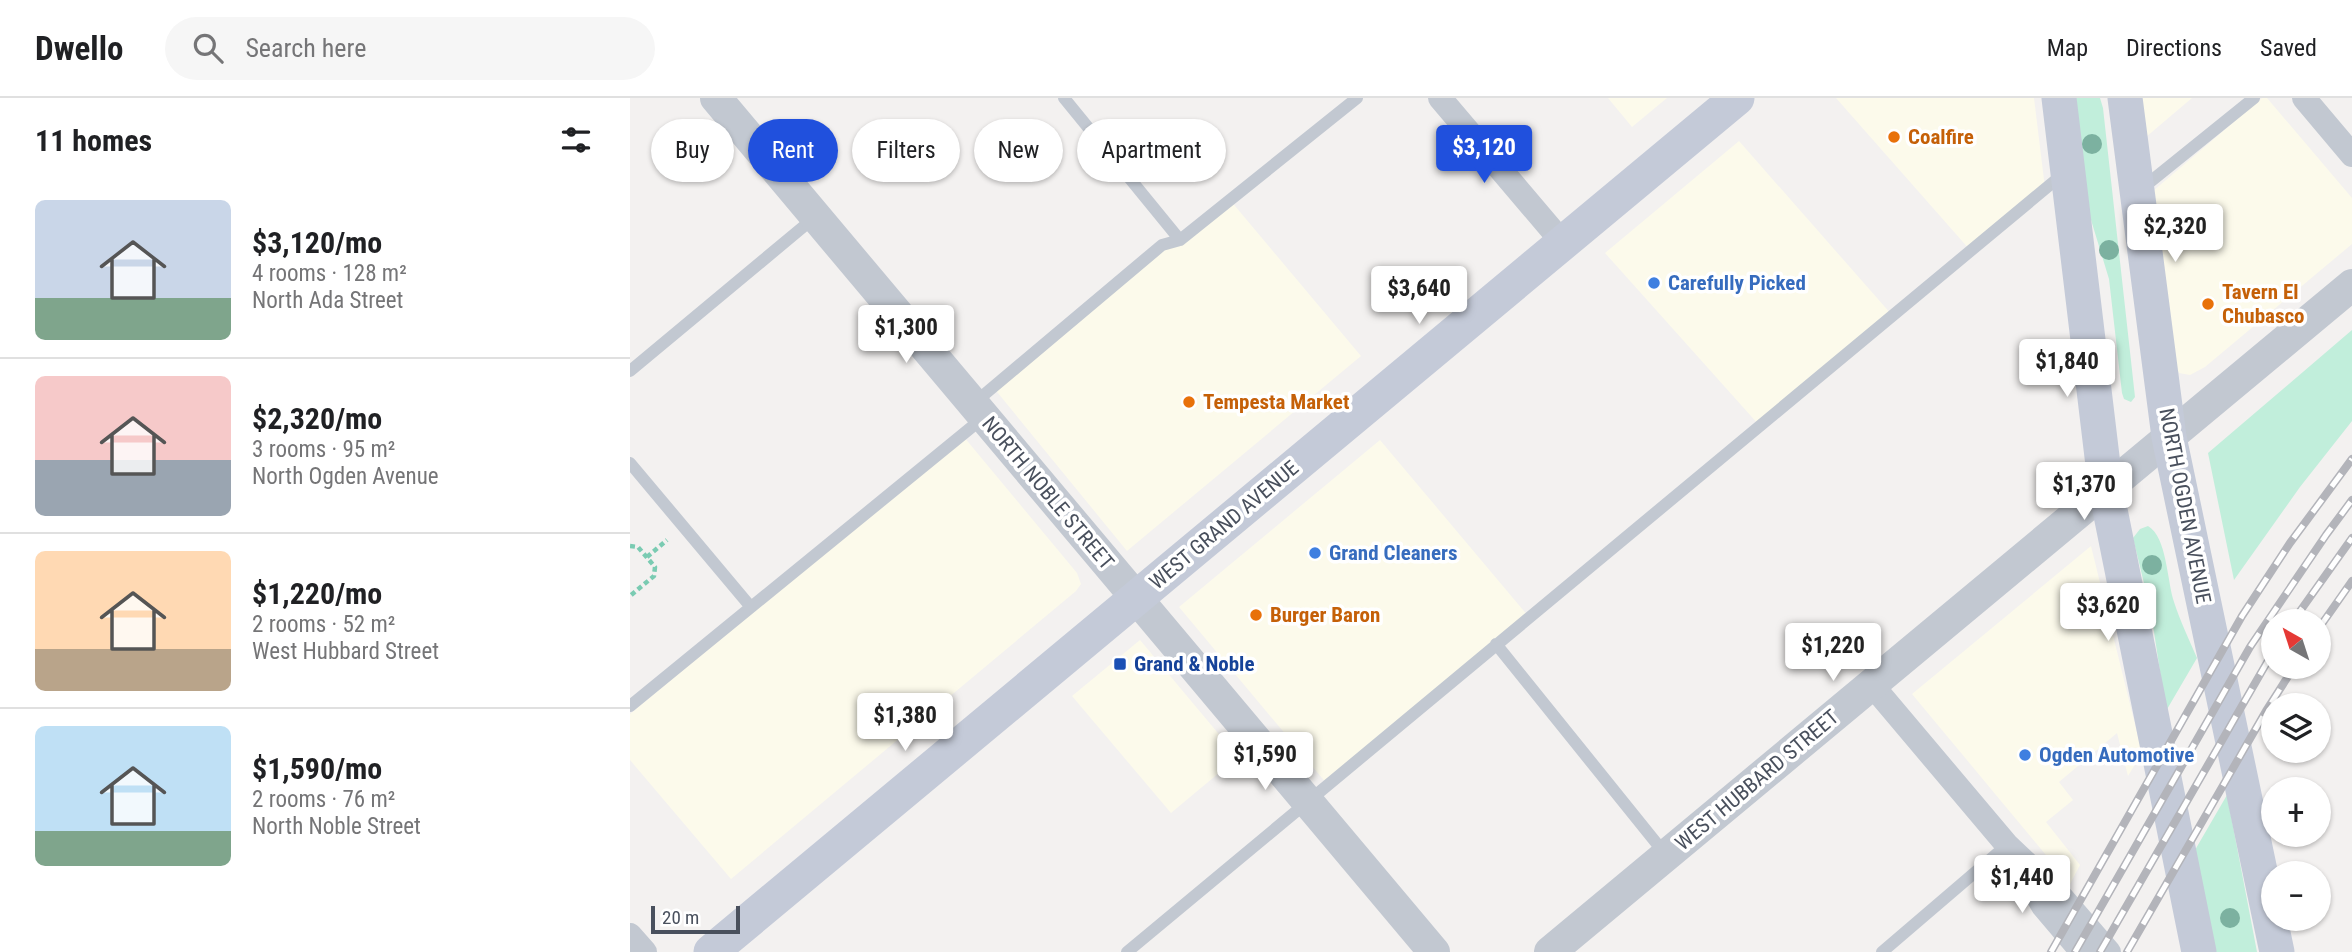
<!DOCTYPE html>
<meta charset="utf-8">
<style>
body{margin:0;font-family:"Roboto Condensed",sans-serif;background:#f6f6f6;color:#202124;height:100vh;display:flex;flex-direction:column;font-size:26px;white-space:nowrap}
*{box-sizing:border-box;margin:0}
p{font-size:23px;color:#757577}
.icon{flex:none;width:38px;height:38px;fill:none;stroke:currentColor;stroke-width:2;stroke-linecap:round;stroke-linejoin:round}
.map{position:relative;flex:1;overflow:hidden}
.side{display:flex;flex-direction:column;background:#fff;width:630px}
.side>*{flex:none}
.top-card{position:absolute;left:21px;top:21px;width:665px;height:63px;display:flex;gap:14px}
.needle{width:46px;rotate:321deg}
.controls{position:absolute;left:1631px;top:511px;display:grid;gap:14px}
.controls a{display:grid;place-items:center;width:70px;height:70px;border-radius:50%;background:#fff;box-shadow:0 2px 5px #0004;font-size:35px}
.scale{position:absolute;left:21px;bottom:18px;width:89px;box-sizing:border-box;padding-left:7px;border:4px solid #49505d;border-top:0;font-size:19px;line-height:24px;white-space:nowrap;color:#49505d;-webkit-text-stroke:5px #fff;paint-order:stroke}
.price{position:absolute;translate:-50% -60px;padding:0 16px;border-radius:7px;background:#fff;color:#222;font-size:23px;line-height:46px;filter:drop-shadow(0 2px 4px #0008)}
.price::after{content:'';position:absolute;left:50%;top:42px;width:21px;height:16px;margin-left:-10px;background:inherit;clip-path:polygon(0 0,100% 0,50% 100%)}
.price.active{background:#2050dd;color:#fff}
ul{padding:0;list-style:none}
li{display:flex;align-items:center;gap:21px;height:175px;padding:0 35px}
li+li{border-top:2px solid #e0e0e0}
li span{display:grid;place-items:center;flex:none;width:196px;height:140px;border-radius:10px;color:#555}
li>.icon{margin-inline-start:auto}
span .icon{width:84px;height:84px;fill:#fffc;stroke-width:1}
li b{font-size:30px}
h2{display:flex;justify-content:space-between;align-items:center;height:84px;padding:0 35px;font-size:30px}
.chip{padding:0 24px;border-radius:32px;background:#fff;box-shadow:0 2px 5px #0004;font-size:24px;line-height:63px}
.chip.active{background:#2050dd;color:#fff}
header{display:flex;align-items:center;gap:42px;box-sizing:border-box;height:98px;padding:0 35px;background:#fff;border-bottom:2px solid #e0e0e0}
header strong{font-size:33px}
nav{display:flex;gap:38px;margin-inline-start:auto;font-size:24px}
.search{width:490px;height:63px;background:#f6f6f6;display:flex;align-items:center;gap:18px;box-sizing:border-box;padding:0 24px;border-radius:38px;color:#757577;font-size:26px}
main{display:flex;flex:1;min-height:0}
.map>svg:first-child{display:block}
.commercial{fill:#fcfaeb}
.green{fill:#c1eedb}
.lines{fill:none;stroke-linecap:round;stroke-linejoin:round}
.path{stroke:#7acbb2;stroke-width:4.5;stroke-dasharray:5 3.5;stroke-linecap:butt}
.service{stroke:#c2c8d1;stroke-width:12}
.minor{stroke:#c2c8d1;stroke-width:24}
.tertiary{stroke:#c2c8d1;stroke-width:32}
.secondary{stroke:#c4cad8;stroke-width:35}
.rail-casing{stroke:#b3b4ba;stroke-width:8}
.rail{stroke:#fff;stroke-width:5;stroke-dasharray:16;stroke-linecap:butt}
.tree{fill:#7cb1a0}
.food-dot{fill:#e8710a;stroke:#fff;stroke-width:2.5}
.shop-dot{fill:#3f7fe0;stroke:#fff;stroke-width:2.5}
.transit-dot{fill:#1a4fb4;stroke:#fff;stroke-width:2.5}
.labels{text-anchor:middle;dominant-baseline:central;stroke-width:7;stroke-linejoin:round;paint-order:stroke}
.food-label{font-size:21px;font-weight:bold;fill:#c56008;stroke:#fff;text-anchor:start}
.shop-label{font-size:21px;font-weight:bold;fill:#366cbe;stroke:#fff;text-anchor:start}
.street-label{font-size:21px;fill:#49505d;stroke:#fff}
.transit-label{font-size:21px;font-weight:bold;fill:#164399;stroke:#fff;text-anchor:start}
</style>
<header>
<strong>Dwello</strong>
<div class="search"><svg class="icon" aria-label="search" viewBox="0 0 24 24"><circle cx="10" cy="10" r="6"/><path d="M15 15l6 6"/></svg>Search here</div>
<nav><a>Map</a><a>Directions</a><a>Saved</a></nav>
</header>
<main>
<section class="side">
<h2>11 homes<svg class="icon" aria-label="filters" viewBox="0 0 24 24"><path d="M4 7h16M4 17h16"/><circle cx="9" cy="7" r="2"/><circle cx="15" cy="17" r="2"/></svg></h2>
<ul>
<li><span style="background:linear-gradient(#c9d6e8 70%,#7fa58c 0)"><svg class="icon" aria-label="home" viewBox="0 0 24 24"><path d="M3 11l9-7 9 7M6 9v11h12V9"/></svg></span><div><b>$3,120/mo</b><p>4 rooms · 128 m²</p><p>North Ada Street</p></div></li>
<li><span style="background:linear-gradient(#f6c9c9 60%,#9aa5b1 0)"><svg class="icon" aria-label="home" viewBox="0 0 24 24"><path d="M3 11l9-7 9 7M6 9v11h12V9"/></svg></span><div><b>$2,320/mo</b><p>3 rooms · 95 m²</p><p>North Ogden Avenue</p></div></li>
<li><span style="background:linear-gradient(#ffd9b3 70%,#b9a48a 0)"><svg class="icon" aria-label="home" viewBox="0 0 24 24"><path d="M3 11l9-7 9 7M6 9v11h12V9"/></svg></span><div><b>$1,220/mo</b><p>2 rooms · 52 m²</p><p>West Hubbard Street</p></div></li>
<li><span style="background:linear-gradient(#bfe0f5 75%,#7fa58c 0)"><svg class="icon" aria-label="home" viewBox="0 0 24 24"><path d="M3 11l9-7 9 7M6 9v11h12V9"/></svg></span><div><b>$1,590/mo</b><p>2 rooms · 76 m²</p><p>North Noble Street</p></div></li>
</ul>
</section>
<div class="map">
<svg width="1722" height="854" viewBox="0 0 1722 854">
<rect width="100%" height="100%" fill="#f3f1f0"/>
<path class="commercial" d="M 978,0 L 1037,0 L 1002,29 Z
M 1206,0 L 1404,0 L 1415,90 L 1340,152 Z
M 1512,0 L 1562,0 L 1516,39 Z
M 1632,0 L 1637,0 L 1722,100 L 1722,146 L 1575,269 L 1560,277 L 1549,275 L 1544,265 L 1523,93 Z
M 1109,43 L 1262,217 L 1129,327 L 975,155 Z
M 600,102 L 731,258 L 497,453 L 363,289 L 532,147 Z
M 334,339 L 447,475 L 451,486 L 446,493 L 101,781 L 0,662 L 0,616 Z
M 750,342 L 899,519 L 697,686 L 549,509 Z
M 1461,448 L 1512,655 L 1498,678 L 1487,635 L 1429,684 L 1443,702 L 1416,724 L 1450,767 L 1440,786 L 1282,596 Z
M 510,542 L 608,659 L 541,715 L 442,598 Z"/>
<path class="green" d="M 1446,0 L 1470,0 L 1473,10 L 1505,299 L 1501,304 L 1494,301 L 1492,295 L 1479,181 L 1458,112 Z
M 1722,232 L 1722,323 L 1670,389 L 1604,482 L 1578,355 Z
M 1518,428 C 1537,439 1537,483 1544,504 C 1550,523 1559,541 1567,560 L 1536,613 L 1521,514 L 1503,440 L 1510,431 Z
M 1597,697 L 1627,854 L 1586,854 L 1565,752 Z"/>
<g class="lines">
<path class="path" d="M 0,448 L 8,449 L 25,469 L 24,478 L 0,498
M 17,459 L 37,442"/>
<path class="service" d="M 434,0 L 550,142
M 1510,92 L 1624,0
M 0,273 L 185,119
M 343,306 L 532,147 L 550,142 L 727,0
M 0,365 L 120,508
M 866,546 L 1036,757
M 0,608 L 354,319
M 497,854 L 1433,76
M 1252,854 L 1377,747"/>
<path class="minor" d="M 810,0 L 933,145
M 1674,0 L 1722,57
M 1242,587 L 1377,747 L 1428,795 L 1479,854
M 1392,772 L 1413,808 L 1452,854
M 0,837 L 15,854"/>
<path class="tertiary" d="M 86,0 L 804,854
M 920,854 L 1722,187"/>
<path class="secondary" d="M 1429,0 L 1476,392 L 1569,854
M 1495,0 L 1539,339 L 1647,854
M 81,854 L 1107,0"/>
<defs>
<path id="rail" d="M 1663,523 L 1722,440
M 1689,530 L 1722,483
M 1421,854 L 1612,518 L 1660,445 L 1722,361
M 1445,854 L 1620,549 L 1696,437 L 1722,402
M 1470,854 L 1643,554
M 1497,854 L 1636,613 L 1664,569"/>
</defs>
<use href="#rail" class="rail-casing"/>
<use href="#rail" class="rail"/>
</g>
<g class="tree">
<circle cx="1462" cy="46" r="10"/>
<circle cx="1479" cy="152" r="10"/>
<circle cx="1522" cy="467" r="10"/>
<circle cx="1600" cy="820" r="10"/>
</g>
<g class="food-dot">
<circle cx="1264" cy="39" r="7"/>
<circle cx="1578" cy="206" r="7"/>
<circle cx="559" cy="304" r="7"/>
<circle cx="626" cy="517" r="7"/>
</g>
<g class="shop-dot">
<circle cx="1024" cy="185" r="7"/>
<circle cx="685" cy="455" r="7"/>
<circle cx="1395" cy="657" r="7"/>
</g>
<rect class="transit-dot" x="483" y="559" width="14" height="14" rx="3.5"/>
<g class="labels">
<g class="food-label">
<text x="1278" y="39">Coalfire</text>
<text x="1592" y="194">Tavern El<tspan x="1592" dy="24">Chubasco</tspan></text>
<text x="573" y="304">Tempesta Market</text>
<text x="640" y="517">Burger Baron</text>
</g>
<g class="shop-label">
<text x="1038" y="185">Carefully Picked</text>
<text x="699" y="455">Grand Cleaners</text>
<text x="1409" y="657">Ogden Automotive</text>
</g>
<g class="street-label">
<text transform="translate(418 395) rotate(50)">NORTH NOBLE STREET</text>
<text transform="translate(1555 408) rotate(79)">NORTH OGDEN AVENUE</text>
<text transform="translate(594 427) rotate(-40)">WEST GRAND AVENUE</text>
<text transform="translate(1127 682) rotate(-40)">WEST HUBBARD STREET</text>
</g>
<g class="transit-label">
<text x="504" y="566">Grand &amp; Noble</text>
</g>
</g>
</svg>
<div class="controls">
<a><svg class="needle" viewBox="-14 -14 28 28"><path d="M0-13l5 13h-10z" fill="#e53935"/><path d="M0 13l5-13h-10z" fill="#757577"/></svg></a>
<a><svg class="icon" aria-label="layers" viewBox="0 0 24 24"><path d="M12 4l9 5-9 5-9-5zM3 14l9 5 9-5"/></svg></a>
<a>+</a>
<a>−</a>
</div>
<div class="scale">20 m</div>
<b class="price active" style="left:854px;top:87px">$3,120</b>
<b class="price" style="left:1545px;top:166px">$2,320</b>
<b class="price" style="left:789px;top:228px">$3,640</b>
<b class="price" style="left:276px;top:267px">$1,300</b>
<b class="price" style="left:1437px;top:301px">$1,840</b>
<b class="price" style="left:1454px;top:424px">$1,370</b>
<b class="price" style="left:1478px;top:545px">$3,620</b>
<b class="price" style="left:1203px;top:585px">$1,220</b>
<b class="price" style="left:275px;top:655px">$1,380</b>
<b class="price" style="left:635px;top:694px">$1,590</b>
<b class="price" style="left:1392px;top:817px">$1,440</b>
<div class="top-card">
<a class="chip">Buy</a>
<a class="chip active">Rent</a>
<a class="chip">Filters</a>
<a class="chip">New</a>
<a class="chip">Apartment</a>
</div>
</div>
</main>
